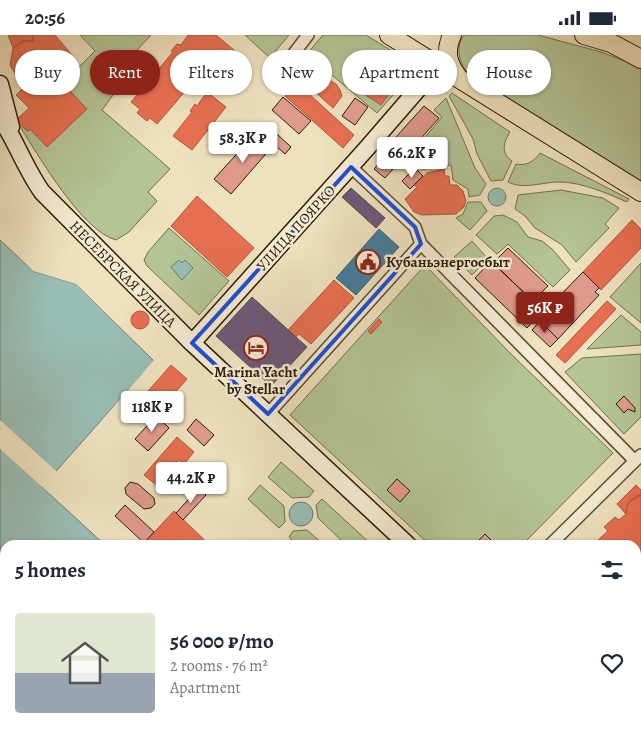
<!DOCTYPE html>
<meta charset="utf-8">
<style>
body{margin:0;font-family:Alegreya,serif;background:#f6f6f7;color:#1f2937;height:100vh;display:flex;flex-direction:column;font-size:19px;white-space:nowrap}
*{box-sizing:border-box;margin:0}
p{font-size:16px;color:#747a83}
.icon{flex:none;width:28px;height:28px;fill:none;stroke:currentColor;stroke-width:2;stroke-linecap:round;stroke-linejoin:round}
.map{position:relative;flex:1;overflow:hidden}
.details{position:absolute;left:0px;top:505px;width:641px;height:196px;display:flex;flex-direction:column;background:#fff;border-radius:15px 15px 0 0;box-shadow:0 1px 4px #0004}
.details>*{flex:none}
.guide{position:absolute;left:15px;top:15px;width:611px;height:45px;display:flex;gap:10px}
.price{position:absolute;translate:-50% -42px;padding:0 11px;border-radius:5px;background:#fff;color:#222;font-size:16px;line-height:32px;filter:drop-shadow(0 1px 2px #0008)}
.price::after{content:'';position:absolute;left:50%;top:30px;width:15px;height:11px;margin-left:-8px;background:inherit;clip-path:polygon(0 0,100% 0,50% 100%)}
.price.on{background:#8f2418;color:#fff}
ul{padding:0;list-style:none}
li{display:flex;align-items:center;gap:15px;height:125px;padding:0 15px}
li+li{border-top:1px solid #e0e1e3}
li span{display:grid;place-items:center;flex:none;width:140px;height:100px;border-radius:5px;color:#555}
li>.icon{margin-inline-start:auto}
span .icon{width:60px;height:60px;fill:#fffc;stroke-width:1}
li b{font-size:21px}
h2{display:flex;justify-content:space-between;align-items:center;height:60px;padding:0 15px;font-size:21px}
.tag{padding:0 18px;border-radius:22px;background:#fff;box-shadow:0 1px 4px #0004;font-size:18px;line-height:45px}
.tag.on{background:#8f2418;color:#fff}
.status{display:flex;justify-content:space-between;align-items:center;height:35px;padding:0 25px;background:#fff;direction:ltr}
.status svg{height:14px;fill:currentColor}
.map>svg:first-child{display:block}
.green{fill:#b4c495;stroke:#70704c}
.water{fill:#99bdb4;stroke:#6d7d6d}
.pier{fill:#eee1be}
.homes{fill:#e9c46a;stroke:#b0924b}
.shops{fill:#e76f51;stroke:#af563a}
.offices{fill:#6d597a;stroke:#5a4756}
.public{fill:#457b9d;stroke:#3e5e6f}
.building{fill:#df9a8f;stroke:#2c1c03}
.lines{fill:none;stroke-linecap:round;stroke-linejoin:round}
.minor-casing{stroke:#5c4d32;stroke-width:14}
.secondary-casing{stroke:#2c1c03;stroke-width:19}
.primary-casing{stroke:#2c1c03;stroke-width:20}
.minor{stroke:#f4ecd5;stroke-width:11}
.secondary{stroke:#f4ecd5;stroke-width:16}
.primary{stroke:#eee1be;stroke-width:18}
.marked{fill:none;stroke:#1d4ed8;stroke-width:4;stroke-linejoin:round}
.labels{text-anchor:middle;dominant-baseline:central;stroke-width:5;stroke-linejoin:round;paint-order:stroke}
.street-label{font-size:15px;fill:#2c1c03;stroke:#f4ecd5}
.poi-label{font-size:15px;font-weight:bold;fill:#2c1c03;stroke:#f4ecd5;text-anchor:start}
</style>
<div class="status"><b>20:56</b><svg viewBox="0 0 49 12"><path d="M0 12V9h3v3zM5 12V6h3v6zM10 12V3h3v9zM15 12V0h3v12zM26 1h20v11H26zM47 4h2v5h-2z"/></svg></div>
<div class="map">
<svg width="641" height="701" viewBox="0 0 641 701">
<rect width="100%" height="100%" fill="#eee1be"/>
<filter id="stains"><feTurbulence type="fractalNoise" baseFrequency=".004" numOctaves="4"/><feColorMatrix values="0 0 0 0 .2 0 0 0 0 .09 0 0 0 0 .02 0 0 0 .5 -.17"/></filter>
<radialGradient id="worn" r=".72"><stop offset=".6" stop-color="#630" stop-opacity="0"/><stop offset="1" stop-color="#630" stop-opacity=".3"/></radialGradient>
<path class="green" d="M 80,0 L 151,0 L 117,37 L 124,45 L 102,75 L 170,134 L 148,157 L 157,166 L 129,197 L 116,205 C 81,196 35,115 16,85 L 27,96 L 86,74 L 63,48 L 95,16 Z
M 245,0 L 289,0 L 270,23 Z
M 323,0 L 366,0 L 418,32 L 377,78 L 307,19 Z
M 464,0 L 538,0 L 601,17 L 641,32 L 641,148 L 470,42 C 460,29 454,14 464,0 Z
M 452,58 L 510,97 C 503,108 501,118 512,126 L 503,145 L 491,146 L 477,119 L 473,104 L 449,61 Z
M 446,63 L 475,133 L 486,149 L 480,160 L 469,162 L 468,154 L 453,145 L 451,130 L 423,134 L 411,119 L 442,82 L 434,75 Z
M 540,118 L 629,164 L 627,167 C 606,158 582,147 559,147 C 542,147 524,155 508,147 L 516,129 C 527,131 533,127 540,118 Z
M 561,155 L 603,163 L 619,173 L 605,189 L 609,193 L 576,227 L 562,210 L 535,193 L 525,181 L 515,174 L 518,160 Z
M 468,167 L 481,167 L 487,176 L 470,195 L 456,183 L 463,179 Z
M 503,180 L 517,187 L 528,202 L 542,206 L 552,214 L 570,235 L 553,252 L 508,209 L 497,219 L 476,200 L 494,181 Z
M 169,193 L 229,246 L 199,280 L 147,231 L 144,225 L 148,217 Z
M 472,206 L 488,224 L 472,240 L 454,222 Z
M 641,228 L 641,288 L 610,262 Z
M 425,230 L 509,317 L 613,418 L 522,510 L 430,510 L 290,380 Z
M 621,280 L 641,297 L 641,310 L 587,314 Z
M 641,319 L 641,382 L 624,399 L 565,337 L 582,323 Z
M 281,427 L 314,456 L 309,462 L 292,463 L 268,442 Z
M175 450a9 9 0 1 1 18 0a9 9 0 1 1-18 0Z
M 260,450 L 284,471 L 285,487 L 279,493 L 248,464 Z
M 322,464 L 372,510 L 373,510 L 346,510 L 318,483 L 316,470 Z
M 307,495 L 324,510 L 298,510 L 289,502 L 293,496 Z
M 641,562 L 641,621 L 636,620 L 636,567 Z
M 636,639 L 641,640 L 641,701 L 528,701 L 529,696 L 636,696 Z"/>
<path class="water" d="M488 162a9 9 0 1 1 18 0a9 9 0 1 1-18 0Z
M 0,205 L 33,236 L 76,249 L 154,326 L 42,452 L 105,510 L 5,510 L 5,696 L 307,696 L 312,701 L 0,701 Z
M 179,225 L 182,228 L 185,225 L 193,233 L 182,245 L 171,232 Z
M289 479a12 12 0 1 1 24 0a12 12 0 1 1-24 0Z"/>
<path class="pier" d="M 0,202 L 34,234 L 78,248 L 156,325 L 46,452 L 107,510 L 0,414 L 0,385 L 57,437 L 154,325 L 76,249 L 33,236 Z"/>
<path class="homes" d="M 641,676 L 641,701 L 638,701 L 634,696 L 636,696 L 636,683 Z"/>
<path class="shops" d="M 8,0 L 33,0 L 33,6 L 23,6 L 13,13 Z
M 33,0 L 55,0 L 76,25 L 44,54 L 30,40 L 21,48 L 10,30 L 13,13 L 23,6 L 33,6 Z
M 188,0 L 216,0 L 247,26 L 221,57 L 200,39 L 157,89 L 150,83 L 147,86 L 137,78 L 140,74 L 131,67 L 173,17 L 171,16 L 177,9 L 181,10 Z
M 369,25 L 382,33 L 388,45 L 389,59 L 381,70 L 364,59 L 366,52 L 360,45 L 361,27 Z
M 307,31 L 336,49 L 340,55 L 342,61 L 333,73 L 313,55 L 315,52 L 299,40 Z
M 59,45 L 87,74 L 47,112 L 30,94 L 27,96 L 16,85 L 29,73 L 16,60 L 30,47 L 43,60 Z
M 297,48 L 354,100 L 343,113 L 285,61 Z
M 207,57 L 226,72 L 192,115 L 173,101 L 192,77 L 190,76 L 195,69 L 197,71 Z
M 444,134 L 445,141 L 449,141 L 450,150 L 457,150 L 463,156 L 466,166 L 464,172 L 456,179 L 422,180 L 414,177 L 405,164 L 417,152 L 414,150 L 427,138 Z
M 197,161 L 254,213 L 227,242 L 171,191 Z
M 632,185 L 641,194 L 641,213 L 601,255 L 583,237 Z
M 334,245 L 354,263 L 311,309 L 299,299 L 296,302 L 288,295 Z
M 607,266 L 616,274 L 565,328 L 556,320 Z
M131 285a9 9 0 1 1 18 0a9 9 0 1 1-18 0Z
M 379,284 L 382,287 L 371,299 L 368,296 Z
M 171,330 L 187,344 L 151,385 L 135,371 Z
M 177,402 L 194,417 L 184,429 L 179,425 L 156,450 L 144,440 Z
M 636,450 L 641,455 L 641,460 L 630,466 L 626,471 L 626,479 L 617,469 Z
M 638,460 L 641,460 L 641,538 L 636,543 L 636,510 L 590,510 L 594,505 L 596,507 L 608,496 L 604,492 L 615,482 L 619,485 L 626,479 L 628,468 Z
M 174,476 L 176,478 L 210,510 L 146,510 L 144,508 Z
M 349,696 L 375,696 L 376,697 L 372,701 L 354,701 Z
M 443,696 L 470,696 L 470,697 L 458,701 L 440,701 Z
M 470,697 L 484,697 L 482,701 L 458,701 Z"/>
<path class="offices" d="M 351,153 L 385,183 L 376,193 L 342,162 Z
M 252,262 L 307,312 L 271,351 L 216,301 Z"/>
<path class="public" d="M 379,194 L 399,212 L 356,260 L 336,243 Z"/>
<path class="building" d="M 283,62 L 311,86 L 299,99 L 272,75 Z
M 355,63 L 368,72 L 355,90 L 342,81 Z
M 424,71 L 439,83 L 401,126 L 386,113 Z
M 265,88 L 291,112 L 285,119 L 258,95 Z
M 255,99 L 271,113 L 231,159 L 214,144 Z
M 383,124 L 394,133 L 385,143 L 374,134 Z
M 415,133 L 423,141 L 410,154 L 402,146 Z
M 508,213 L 548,251 L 533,266 L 493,228 Z
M 491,226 L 543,276 L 527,293 L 475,243 Z
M 583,237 L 599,253 L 595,257 L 599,260 L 558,304 L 540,286 L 544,282 L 541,280 Z
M 540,286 L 558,304 L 550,312 L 532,295 Z
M 624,361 L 635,373 L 635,377 L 628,374 L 624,378 L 616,369 Z
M 156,381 L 169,393 L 148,416 L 135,404 Z
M 196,384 L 214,400 L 204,411 L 187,395 Z
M 397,444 L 410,456 L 400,467 L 387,455 Z
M 130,447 L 138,449 L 154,463 L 155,469 L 151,473 L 144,474 L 126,459 L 125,453 Z
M 199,453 L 206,460 L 183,485 L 176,478 Z
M 125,470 L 154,497 L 144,508 L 115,481 Z
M 485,499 L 496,510 L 474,510 Z
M 433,696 L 443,696 L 440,701 Z
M 513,696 L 529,698 L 528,701 L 512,701 Z"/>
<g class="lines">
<defs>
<path id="minor" d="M 282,34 L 308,0
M 351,132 L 415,192 L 421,209 L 635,426
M 268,379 L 421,209
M 550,510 L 641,420"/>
<path id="secondary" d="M 0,49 L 11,92
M 0,82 C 16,106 25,133 42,157 L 192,308 L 408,510
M 192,308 L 368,112 L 438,31
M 636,632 L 641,632"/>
<path id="primary" d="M 389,0 L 641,157
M 452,0 C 445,16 447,28 458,42
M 584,0 L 611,8 L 641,24"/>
</defs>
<use href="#minor" class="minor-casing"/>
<use href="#secondary" class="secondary-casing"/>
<use href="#primary" class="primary-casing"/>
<use href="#minor" class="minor"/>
<use href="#secondary" class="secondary"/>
<use href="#primary" class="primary"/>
</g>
<path class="marked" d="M 351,132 L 415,192 L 421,209 L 268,379 L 192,308 Z"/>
<defs>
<symbol id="civic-ring" viewBox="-11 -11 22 22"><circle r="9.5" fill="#f4ecd5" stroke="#8f2418" stroke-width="1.5"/><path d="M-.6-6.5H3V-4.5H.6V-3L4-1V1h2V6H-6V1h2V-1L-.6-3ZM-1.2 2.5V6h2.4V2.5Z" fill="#8f2418"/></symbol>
<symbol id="hotel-ring" viewBox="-11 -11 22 22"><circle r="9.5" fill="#f4ecd5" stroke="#8f2418" stroke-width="1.5"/><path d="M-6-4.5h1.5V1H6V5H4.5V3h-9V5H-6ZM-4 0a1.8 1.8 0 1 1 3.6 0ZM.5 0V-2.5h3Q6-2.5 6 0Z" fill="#8f2418"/></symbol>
</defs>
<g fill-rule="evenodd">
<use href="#civic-ring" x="354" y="213" width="28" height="28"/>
<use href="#hotel-ring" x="242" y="299" width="28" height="28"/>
</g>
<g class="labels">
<g class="street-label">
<text transform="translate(296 193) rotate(-48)">УЛИЦА ПОЯРКО</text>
<text transform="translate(123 239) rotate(45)">НЕСЕБРСКАЯ УЛИЦА</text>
</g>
<g class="poi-label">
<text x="386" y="227">Кубаньэнергосбыт</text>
<text x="256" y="337" text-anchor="middle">Marina Yacht<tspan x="256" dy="17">by Stellar</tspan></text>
</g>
</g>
<rect width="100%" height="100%" filter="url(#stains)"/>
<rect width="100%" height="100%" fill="url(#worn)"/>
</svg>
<b class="price" style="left:243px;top:129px">58.3K ₽</b>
<b class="price" style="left:412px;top:144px">66.2K ₽</b>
<b class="price on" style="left:545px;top:299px">56K ₽</b>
<b class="price" style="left:152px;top:398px">118K ₽</b>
<b class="price" style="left:191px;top:469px">44.2K ₽</b>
<div class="guide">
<a class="tag">Buy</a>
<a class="tag on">Rent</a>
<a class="tag">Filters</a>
<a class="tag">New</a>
<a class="tag">Apartment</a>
<a class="tag">House</a>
</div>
<section class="details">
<h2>5 homes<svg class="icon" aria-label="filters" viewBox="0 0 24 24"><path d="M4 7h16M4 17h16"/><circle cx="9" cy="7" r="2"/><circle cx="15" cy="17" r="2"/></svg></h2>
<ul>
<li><span style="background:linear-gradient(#dfe7d0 60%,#9aa5b1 0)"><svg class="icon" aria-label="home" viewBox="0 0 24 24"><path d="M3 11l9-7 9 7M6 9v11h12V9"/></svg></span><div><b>56 000 ₽/mo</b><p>2 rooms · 76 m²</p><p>Apartment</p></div><svg class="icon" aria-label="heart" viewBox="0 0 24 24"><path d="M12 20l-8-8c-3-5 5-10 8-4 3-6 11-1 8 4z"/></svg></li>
</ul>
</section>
</div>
